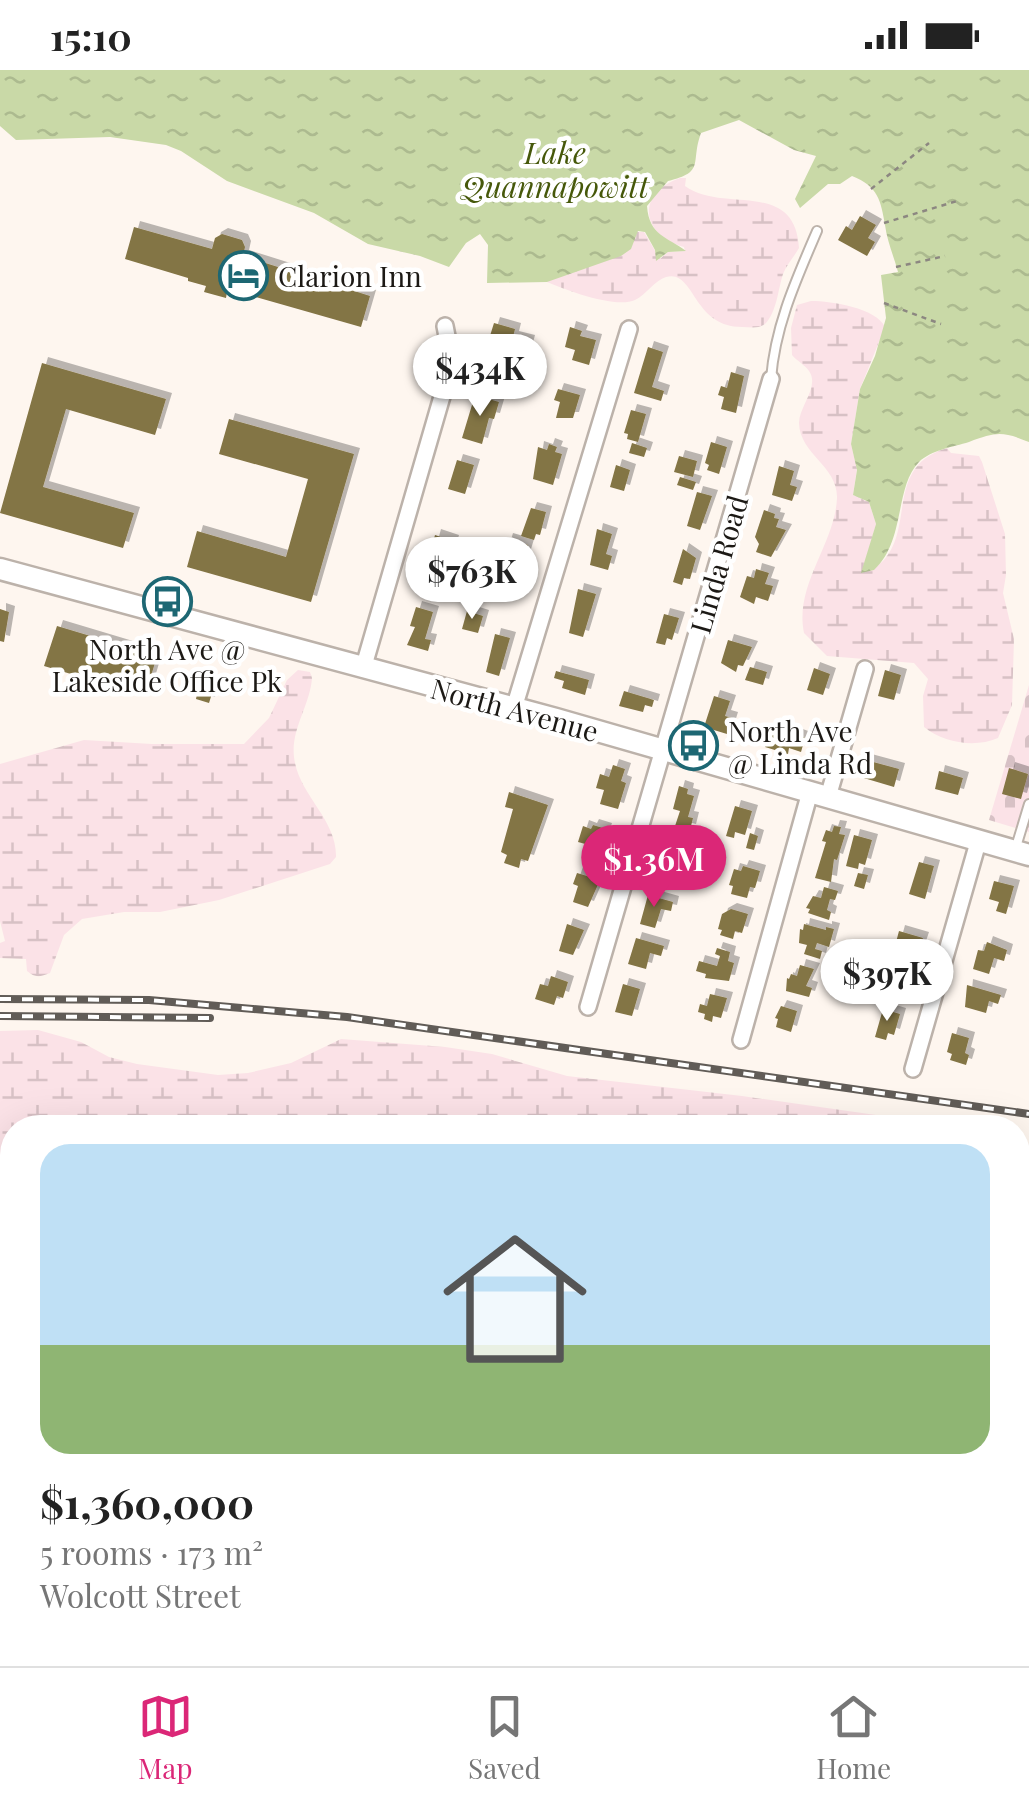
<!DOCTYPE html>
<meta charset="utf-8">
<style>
body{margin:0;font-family:"Playfair Display",serif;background:#f6f6f6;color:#222;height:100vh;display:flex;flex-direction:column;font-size:38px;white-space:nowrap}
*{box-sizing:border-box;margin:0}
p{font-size:32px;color:#767676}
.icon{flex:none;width:55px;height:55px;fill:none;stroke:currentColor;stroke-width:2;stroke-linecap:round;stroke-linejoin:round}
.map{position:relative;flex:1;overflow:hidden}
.sheet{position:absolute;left:0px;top:1045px;width:1030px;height:552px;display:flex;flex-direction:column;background:#fff;border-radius:40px 40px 0 0;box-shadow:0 10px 40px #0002}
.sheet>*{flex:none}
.price{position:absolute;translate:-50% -85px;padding:0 22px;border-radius:35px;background:#fff;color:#222;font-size:32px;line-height:65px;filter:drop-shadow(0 2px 5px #0008)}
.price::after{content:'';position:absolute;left:50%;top:60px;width:30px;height:22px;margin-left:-15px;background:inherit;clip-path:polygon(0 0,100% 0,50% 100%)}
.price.on{background:#db2777;color:#fff}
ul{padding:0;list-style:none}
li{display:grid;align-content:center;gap:20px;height:530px;padding:0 40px}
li+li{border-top:2px solid #e0e0e0}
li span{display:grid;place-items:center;height:310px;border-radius:30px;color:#555}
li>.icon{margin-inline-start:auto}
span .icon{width:180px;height:180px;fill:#fffc;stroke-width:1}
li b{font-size:42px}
.status{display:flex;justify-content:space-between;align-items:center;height:70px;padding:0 50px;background:#fff;direction:ltr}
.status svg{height:28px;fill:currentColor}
.tab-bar{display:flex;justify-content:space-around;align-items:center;height:140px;border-top:2px solid #e0e0e0;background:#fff;font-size:28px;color:#767676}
.tab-bar a{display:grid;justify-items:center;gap:5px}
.tab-bar .on{color:#db2777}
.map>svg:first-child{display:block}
.wetland{fill:url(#wetland-marsh)}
.cemetery{fill:url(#cemetery-stones)}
.water{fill:url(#water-ripples)}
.building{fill:#837444;filter:url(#shadow)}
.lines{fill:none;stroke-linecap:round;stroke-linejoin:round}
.service-casing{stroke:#bcb2aa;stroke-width:12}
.minor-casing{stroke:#bcb2aa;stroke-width:20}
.tertiary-casing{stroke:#bcb2aa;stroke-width:25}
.path{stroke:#8c8781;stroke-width:2.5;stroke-dasharray:5 5;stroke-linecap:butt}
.service{stroke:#fff;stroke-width:8}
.minor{stroke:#fff;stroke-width:15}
.tertiary{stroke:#fff;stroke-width:20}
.rail-casing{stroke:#615c57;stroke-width:8}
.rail{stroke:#fff;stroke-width:4;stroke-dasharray:11;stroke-linecap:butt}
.labels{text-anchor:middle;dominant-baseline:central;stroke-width:9;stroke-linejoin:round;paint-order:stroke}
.poi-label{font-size:28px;fill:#1c1915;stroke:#fff;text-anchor:start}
.street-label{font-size:28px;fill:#1c1915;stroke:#fff}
.water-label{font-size:30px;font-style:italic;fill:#46580a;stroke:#fff}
</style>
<div class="status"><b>15:10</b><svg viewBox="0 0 49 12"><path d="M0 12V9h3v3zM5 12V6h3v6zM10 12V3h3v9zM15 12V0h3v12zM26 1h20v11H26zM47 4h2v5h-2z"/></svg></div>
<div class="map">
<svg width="1029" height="1596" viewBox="0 0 1029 1596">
<defs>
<pattern id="wetland-marsh" width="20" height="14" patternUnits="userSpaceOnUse" patternTransform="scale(2.5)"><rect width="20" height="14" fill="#fbe2e7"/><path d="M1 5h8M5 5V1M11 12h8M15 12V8" fill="none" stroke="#d7c1c5"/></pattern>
<pattern id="cemetery-stones" width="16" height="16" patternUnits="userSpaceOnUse" patternTransform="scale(2.5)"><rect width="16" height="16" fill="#fbe2e7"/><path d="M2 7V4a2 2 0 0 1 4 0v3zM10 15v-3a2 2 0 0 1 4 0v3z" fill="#d7c1c5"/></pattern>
<pattern id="water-ripples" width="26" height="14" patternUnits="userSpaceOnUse" patternTransform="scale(2.5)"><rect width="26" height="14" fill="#c9d9a7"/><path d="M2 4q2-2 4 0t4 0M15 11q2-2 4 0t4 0" fill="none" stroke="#acba8f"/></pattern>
<filter id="shadow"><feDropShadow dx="6" dy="-6" stdDeviation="0" flood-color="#0004"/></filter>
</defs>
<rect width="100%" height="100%" fill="#fef6ef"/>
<path class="wetland" d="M 680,108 L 686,108 L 685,116 C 723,144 795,108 799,178 C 794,187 787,194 783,204 C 778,219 777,242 765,254 C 758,259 750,257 742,257 C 692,257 695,199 666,207 C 655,210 646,225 635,230 C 616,239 566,220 547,212 C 578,192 621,199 637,162 L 644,162 L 660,189 L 668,182 L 685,181 L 684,177 C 640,165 636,123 680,108 Z
M 811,231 C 832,231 876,238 885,257 L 860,319 L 851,374 L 857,399 L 853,425 L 869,432 L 876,454 L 862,503 C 868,500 877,497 883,491 C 915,457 885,396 947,378 L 951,383 L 979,386 L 982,392 L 1005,464 L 1006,505 L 1003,523 L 1014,569 L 1012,635 L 998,668 C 975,678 944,673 924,657 L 923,626 L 928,609 L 914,593 L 827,586 L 804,563 C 794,515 835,474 837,428 C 838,396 800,385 799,353 C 799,336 820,317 809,301 C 805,295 797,291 792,285 L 791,258 L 797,235 Z
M 298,600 L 310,602 L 312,608 C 310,637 288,662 295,693 C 302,727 337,751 336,787 L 330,794 L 219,830 L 160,842 L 124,842 L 82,849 L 64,865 L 50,903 C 40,907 35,908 27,901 L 26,889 L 0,888 L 0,873 L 5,871 L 0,851 L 0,694 L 84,670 L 152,674 L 244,674 L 269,648 L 287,610 Z
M 38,960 L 81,972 L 109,987 L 137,994 L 218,1005 L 248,1003 L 291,993 L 341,969 L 445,977 L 492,984 L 567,1006 L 742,1026 L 960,1057 L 12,1058 L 12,1585 L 350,1585 L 347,1596 L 0,1596 L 0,961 Z"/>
<path class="cemetery" d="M 1029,615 L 1029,762 L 989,750 Z"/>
<path class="water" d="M 0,0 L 1029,0 L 1029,372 C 1002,361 996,362 969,372 C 953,377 931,380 919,392 C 894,418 906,470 874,500 L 861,503 L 876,454 L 869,432 L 853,425 L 857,400 L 851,374 L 860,319 L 875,286 L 886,248 L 881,205 L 898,202 C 894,187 887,171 885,155 C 881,131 878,116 852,106 L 840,114 L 828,114 L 800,138 L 795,129 L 816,86 L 794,80 L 739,50 L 701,63 C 690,93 706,102 668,111 L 647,136 C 649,166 668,167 686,181 L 668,182 L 656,191 L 655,180 L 645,162 L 638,161 L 631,179 L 621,186 L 547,212 L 487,213 L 488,175 L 480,164 L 466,173 L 449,197 L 420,186 L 368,174 L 314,143 L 227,111 L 181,81 L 166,75 L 110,67 L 16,70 L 0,56 Z"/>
<path class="building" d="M 860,146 L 876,155 L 868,168 L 875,172 L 867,186 L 838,170 L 846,156 L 852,160 Z
M 134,157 L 212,179 L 215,168 L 222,164 L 242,170 L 245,177 L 243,186 L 370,226 L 361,257 L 245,224 L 244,227 L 227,222 L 226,228 L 204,222 L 206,216 L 188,211 L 188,208 L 125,189 Z
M 494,253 L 515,259 L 513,267 L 529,271 L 525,286 L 509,282 L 510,276 L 489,269 Z
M 570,257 L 582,261 L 580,266 L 596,270 L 589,295 L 572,290 L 575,280 L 565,277 Z
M 648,277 L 663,282 L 652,317 L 664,321 L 661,331 L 634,323 Z
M 42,293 L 166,329 L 155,365 L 66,339 L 43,417 L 134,443 L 123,478 L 0,443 Z
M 731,302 L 744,306 L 736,343 L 721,339 L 724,327 L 718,325 L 721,316 L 727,318 Z
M 558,319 L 580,325 L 573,348 L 556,348 L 560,332 L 554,330 Z
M 475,325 L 499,332 L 494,349 L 489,348 L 482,374 L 462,368 Z
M 631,340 L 646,344 L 638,372 L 627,369 L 628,364 L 624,363 Z
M 229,349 L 354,384 L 311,532 L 187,497 L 197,461 L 286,487 L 308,409 L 219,384 Z
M 711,372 L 727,377 L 719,404 L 707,400 L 709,395 L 705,393 Z
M 632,373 L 647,378 L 644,387 L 629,383 Z
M 549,374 L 557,377 L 555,382 L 562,384 L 553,415 L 533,409 L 538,377 L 547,380 Z
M 679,386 L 697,391 L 693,407 L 674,402 Z
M 457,390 L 474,395 L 465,424 L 448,419 Z
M 616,395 L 630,400 L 624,421 L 610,417 Z
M 779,396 L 794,401 L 790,415 L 797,417 L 792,431 L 772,425 Z
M 680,407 L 696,412 L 693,420 L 677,415 Z
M 697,422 L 712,426 L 700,460 L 687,456 Z
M 531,438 L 546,442 L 540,465 L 536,464 L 534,470 L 521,466 Z
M 764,440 L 775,444 L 774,448 L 779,449 L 776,457 L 786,460 L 771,487 L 756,482 L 759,474 L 755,467 Z
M 597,459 L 612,464 L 606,484 L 612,486 L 608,500 L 590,495 Z
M 435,465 L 453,471 L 450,481 L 457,483 L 453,498 L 446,496 L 442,511 L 424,506 Z
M 507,469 L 528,475 L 525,485 L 504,479 Z
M 683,479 L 696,488 L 690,509 L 684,508 L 682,515 L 673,512 Z
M 756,499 L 769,503 L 765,514 L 773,516 L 768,531 L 756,527 L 754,534 L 740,527 L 747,506 L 754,508 Z
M 513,501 L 527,505 L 521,526 L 507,522 Z
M 578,519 L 596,524 L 583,567 L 569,563 Z
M 416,537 L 433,542 L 425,569 L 431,570 L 428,581 L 407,575 L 415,557 L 410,556 Z
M 0,539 L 9,542 L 4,572 L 0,571 Z
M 467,541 L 483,546 L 478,563 L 462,559 Z
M 664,544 L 679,548 L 672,570 L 667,568 L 665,575 L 656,573 Z
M 57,556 L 157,586 L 145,626 L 44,596 Z
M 495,564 L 510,568 L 499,606 L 486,602 Z
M 728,570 L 752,577 L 743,596 L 738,595 L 736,602 L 721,593 Z
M 750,597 L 767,602 L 763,615 L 745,610 Z
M 814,598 L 830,604 L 823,625 L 807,620 Z
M 885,600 L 901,605 L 894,630 L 878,626 Z
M 556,601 L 589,610 L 585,625 L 562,618 L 564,611 L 554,608 Z
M 194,608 L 215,614 L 209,633 L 196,629 L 197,624 L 190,622 Z
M 624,621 L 654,630 L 652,637 L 645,635 L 643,642 L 619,636 Z
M 714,626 L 730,631 L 725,646 L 732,648 L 727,664 L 704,657 Z
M 770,662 L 792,669 L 794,664 L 805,668 L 801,682 L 789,678 L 788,684 L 765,677 Z
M 862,689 L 899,699 L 894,717 L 857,706 Z
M 613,695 L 625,699 L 621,711 L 626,713 L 618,739 L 600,734 L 604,720 L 596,718 L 600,704 L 609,707 Z
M 1009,698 L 1028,704 L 1021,729 L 1002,724 Z
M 939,701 L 963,708 L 958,725 L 935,719 Z
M 679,716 L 688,719 L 687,724 L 694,726 L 688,747 L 693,748 L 690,760 L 675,756 L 680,741 L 673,739 Z
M 509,722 L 548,735 L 528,791 L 521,789 L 519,798 L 504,793 L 507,785 L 501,782 L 513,739 L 505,737 Z
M 735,736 L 752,741 L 745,765 L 735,762 L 734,768 L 726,766 Z
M 593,755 L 606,759 L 604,765 L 608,767 L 601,790 L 587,781 L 589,775 L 578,772 L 583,756 L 591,759 Z
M 834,756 L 841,757 L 839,764 L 845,765 L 837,790 L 834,789 L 831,812 L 815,808 L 826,772 L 822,771 L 826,760 L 832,762 Z
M 750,763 L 758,766 L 754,780 L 746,778 Z
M 854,765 L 872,770 L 865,795 L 859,793 L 858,799 L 846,796 Z
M 662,775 L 679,779 L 673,799 L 677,800 L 675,808 L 662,805 L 665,796 L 657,794 Z
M 919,792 L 934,796 L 925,829 L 909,824 Z
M 743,796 L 760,801 L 755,818 L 750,817 L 747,828 L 731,824 L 733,816 L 729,815 L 734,799 L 741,801 Z
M 577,803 L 600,810 L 588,837 L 573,832 L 578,816 L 573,814 Z
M 858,803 L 868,805 L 864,819 L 854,816 Z
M 994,811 L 1014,816 L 1006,844 L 996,841 L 999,832 L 989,829 Z
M 824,817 L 838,821 L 835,830 L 830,829 L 827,840 L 831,842 L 829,850 L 808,843 L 810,839 L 806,838 L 813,826 L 821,828 Z
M 648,825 L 673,832 L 671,841 L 661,839 L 655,858 L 640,854 Z
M 731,839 L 748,844 L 742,863 L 735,861 L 733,869 L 720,865 L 722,860 L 718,859 L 722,844 Z
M 567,854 L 584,860 L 573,885 L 559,881 Z
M 804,854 L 826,860 L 826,857 L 834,859 L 829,877 L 817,873 L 815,879 L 822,881 L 820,889 L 804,884 L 807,875 L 799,873 L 800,859 L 803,860 Z
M 899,861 L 923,868 L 918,883 L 895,876 Z
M 636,868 L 664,876 L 661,886 L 650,883 L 646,899 L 628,894 Z
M 987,872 L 1007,880 L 1004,891 L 994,888 L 989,904 L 973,899 L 978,880 L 984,881 Z
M 717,878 L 730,882 L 728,891 L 734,893 L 729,911 L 705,908 L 706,904 L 696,901 L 699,891 L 717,896 L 720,886 L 715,884 Z
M 800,895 L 814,899 L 806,916 L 812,918 L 809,927 L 786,921 L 787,908 L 789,909 L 791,904 L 797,906 Z
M 891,896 L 904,900 L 903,905 L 909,907 L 903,929 L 887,925 Z
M 551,906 L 568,912 L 563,928 L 557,926 L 554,935 L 535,929 L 540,914 L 548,916 Z
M 623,914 L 640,919 L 632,946 L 615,942 Z
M 967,915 L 1001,925 L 998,934 L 989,931 L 986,943 L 965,937 Z
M 710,924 L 727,928 L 721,948 L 713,946 L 712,952 L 704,949 L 705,944 L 698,942 L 700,934 L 707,936 Z
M 781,936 L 797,941 L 791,962 L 776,957 L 778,949 L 775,948 Z
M 883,939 L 900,944 L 894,965 L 888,963 L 886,970 L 875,967 Z
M 952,963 L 969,968 L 965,983 L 969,985 L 966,995 L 950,990 L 952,984 L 947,982 Z
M 1025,1366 L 1029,1370 L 1029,1384 L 1018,1393 L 1018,1372 Z
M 1022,1501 L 1029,1511 L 1029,1519 L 1018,1528 L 1018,1504 Z
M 377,1585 L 410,1595 L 410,1596 L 357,1596 L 360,1588 L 374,1592 Z
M 528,1585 L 551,1585 L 559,1596 L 518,1596 Z
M 683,1585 L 705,1585 L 699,1595 Z
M 914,1585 L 943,1585 L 946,1589 L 938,1595 L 934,1590 L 923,1596 Z"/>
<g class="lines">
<defs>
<path id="service" d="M 771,309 C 775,256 796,210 817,161
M 1016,777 L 1029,734"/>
<path id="minor" d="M 363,599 L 452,292 L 445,256
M 514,638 L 629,259
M 828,727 L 865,599
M 588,937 L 771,309
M 741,970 L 810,722
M 913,999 L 979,769
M 457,1585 L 471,1596
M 767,1585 L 777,1596"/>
<path id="tertiary" d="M 0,499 L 556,649 L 1029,785
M 1018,1440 L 1029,1431
M 843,1596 L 855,1585"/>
</defs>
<use href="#service" class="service-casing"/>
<use href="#minor" class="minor-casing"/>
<use href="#tertiary" class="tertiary-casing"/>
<path class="path" d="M 871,119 L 929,73
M 884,153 L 957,131
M 896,197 L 945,186
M 884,233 L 941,254"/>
<use href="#service" class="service"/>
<use href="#minor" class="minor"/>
<use href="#tertiary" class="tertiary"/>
<defs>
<path id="rail" d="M 0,929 L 149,930 L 347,947 L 1029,1044
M 0,946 L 210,948"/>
</defs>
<use href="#rail" class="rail-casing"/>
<use href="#rail" class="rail"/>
</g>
<defs>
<symbol id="hotel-ring" viewBox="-11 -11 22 22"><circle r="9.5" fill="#fff" stroke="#1d6773" stroke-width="1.5"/><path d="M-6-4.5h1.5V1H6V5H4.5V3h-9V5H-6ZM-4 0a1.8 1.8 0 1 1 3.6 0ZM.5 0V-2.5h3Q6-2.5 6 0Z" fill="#1d6773"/></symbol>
<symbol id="bus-ring" viewBox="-11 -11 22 22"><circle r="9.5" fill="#fff" stroke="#1d6773" stroke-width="1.5"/><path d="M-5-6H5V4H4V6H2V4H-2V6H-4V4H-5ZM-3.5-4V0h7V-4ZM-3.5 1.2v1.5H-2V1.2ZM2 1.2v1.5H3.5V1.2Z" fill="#1d6773"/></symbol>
</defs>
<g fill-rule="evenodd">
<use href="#hotel-ring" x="216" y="178" width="55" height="55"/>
<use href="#bus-ring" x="140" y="504" width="55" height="55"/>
<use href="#bus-ring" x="666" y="648" width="55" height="55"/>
</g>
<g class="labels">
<g class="poi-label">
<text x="278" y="205">Clarion Inn</text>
<text x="167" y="578" text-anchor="middle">North Ave @<tspan x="167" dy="32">Lakeside Office Pk</tspan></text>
<text x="728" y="660">North Ave<tspan x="728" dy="32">@ Linda Rd</tspan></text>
</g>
<g class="street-label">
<text transform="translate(718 494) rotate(-74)">Linda Road</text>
<text transform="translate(515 639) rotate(15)">North Avenue</text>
</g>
<g class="water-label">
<text x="555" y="82">Lake<tspan x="555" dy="34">Quannapowitt</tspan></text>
</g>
</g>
</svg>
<b class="price" style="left:480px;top:349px">$434K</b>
<b class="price" style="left:472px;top:552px">$763K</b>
<b class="price on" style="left:654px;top:840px">$1.36M</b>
<b class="price" style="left:887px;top:954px">$397K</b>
<section class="sheet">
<ul>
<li><span style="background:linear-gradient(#bfe0f5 65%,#8fb573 0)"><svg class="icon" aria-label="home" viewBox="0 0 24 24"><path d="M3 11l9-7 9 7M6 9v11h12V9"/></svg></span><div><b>$1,360,000</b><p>5 rooms · 173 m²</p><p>Wolcott Street</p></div></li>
</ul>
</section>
</div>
<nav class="tab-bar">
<a class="on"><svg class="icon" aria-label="map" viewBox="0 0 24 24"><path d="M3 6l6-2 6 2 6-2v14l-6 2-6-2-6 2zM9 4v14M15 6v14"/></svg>Map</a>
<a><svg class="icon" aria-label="saved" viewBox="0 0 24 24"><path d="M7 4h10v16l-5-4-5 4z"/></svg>Saved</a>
<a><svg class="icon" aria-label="home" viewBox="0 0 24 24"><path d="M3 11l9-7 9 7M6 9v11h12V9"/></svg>Home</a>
</nav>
